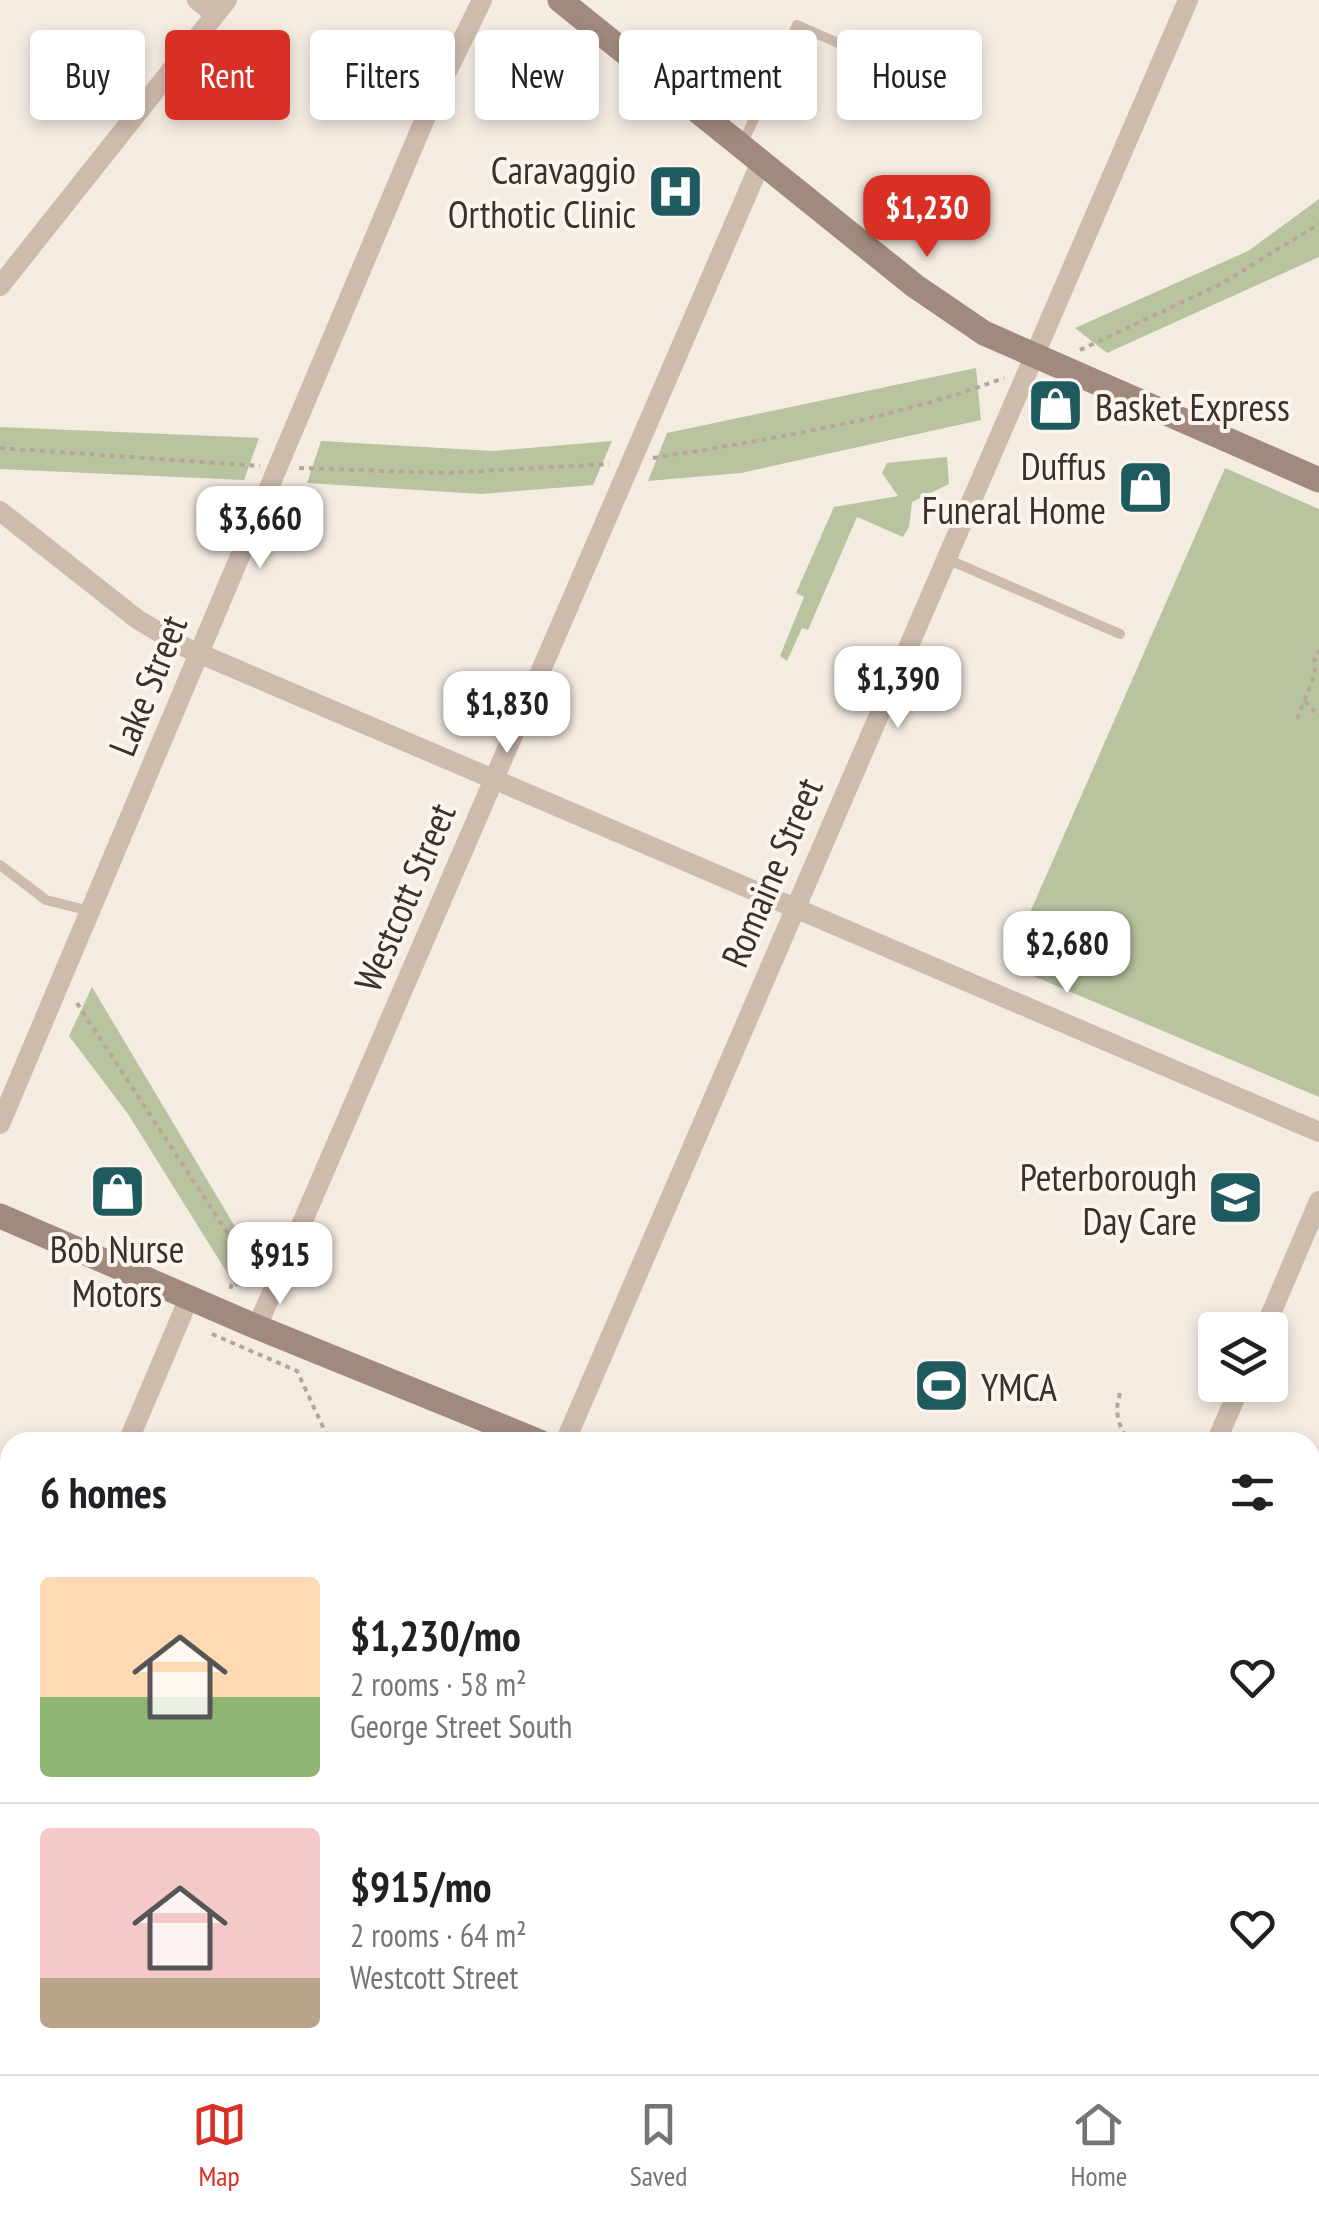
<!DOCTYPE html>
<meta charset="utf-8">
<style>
body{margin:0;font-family:"PT Sans Narrow",sans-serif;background:#f2f2f2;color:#202124;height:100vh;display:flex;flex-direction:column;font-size:38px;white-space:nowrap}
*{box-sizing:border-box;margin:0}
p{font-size:32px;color:#757577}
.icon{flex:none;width:55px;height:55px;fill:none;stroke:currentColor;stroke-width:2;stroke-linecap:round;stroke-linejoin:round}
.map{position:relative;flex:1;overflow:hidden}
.drawer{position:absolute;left:0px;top:1432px;width:1320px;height:642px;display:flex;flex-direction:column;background:#fff;border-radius:30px 30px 0 0;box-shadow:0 5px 15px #0003}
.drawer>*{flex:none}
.hud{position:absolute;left:30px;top:30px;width:1260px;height:90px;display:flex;gap:20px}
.tools{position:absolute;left:1198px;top:1312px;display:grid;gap:20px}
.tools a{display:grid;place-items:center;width:90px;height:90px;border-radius:10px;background:#fff;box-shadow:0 5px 15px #0003;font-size:50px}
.price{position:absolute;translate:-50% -85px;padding:0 22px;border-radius:20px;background:#fff;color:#222;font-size:32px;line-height:65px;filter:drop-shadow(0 2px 5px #0008)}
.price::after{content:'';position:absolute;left:50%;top:60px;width:30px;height:22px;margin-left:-15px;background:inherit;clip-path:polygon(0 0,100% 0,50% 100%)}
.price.on{background:#d93025;color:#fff}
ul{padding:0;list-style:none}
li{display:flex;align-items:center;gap:30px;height:250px;padding:0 40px}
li+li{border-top:2px solid #e0e0e0}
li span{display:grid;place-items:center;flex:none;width:280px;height:200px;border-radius:10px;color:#555}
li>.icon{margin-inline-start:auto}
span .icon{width:120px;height:120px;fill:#fffc;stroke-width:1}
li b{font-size:42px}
h2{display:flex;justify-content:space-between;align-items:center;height:120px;padding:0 40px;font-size:42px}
.tag{padding:0 35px;border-radius:10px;background:#fff;box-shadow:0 5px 15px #0003;font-size:35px;line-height:90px}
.tag.on{background:#d93025;color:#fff}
.menu{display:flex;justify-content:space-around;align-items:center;height:140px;border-top:2px solid #e0e0e0;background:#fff;font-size:28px;color:#757577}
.menu a{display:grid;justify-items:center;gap:5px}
.menu .on{color:#d93025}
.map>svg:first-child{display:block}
.green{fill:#b8c4a0}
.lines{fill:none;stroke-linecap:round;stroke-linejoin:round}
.path{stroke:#b9a596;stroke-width:4;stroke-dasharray:5 5;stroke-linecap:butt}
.lane{stroke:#cdbbac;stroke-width:10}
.street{stroke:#cdbbac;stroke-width:20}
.secondary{stroke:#a18a7d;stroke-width:25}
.labels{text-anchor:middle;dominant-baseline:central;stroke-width:8;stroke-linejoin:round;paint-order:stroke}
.poi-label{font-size:38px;fill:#3b302b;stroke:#fbf5ee;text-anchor:end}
.street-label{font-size:38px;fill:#3b302b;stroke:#fbf5ee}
</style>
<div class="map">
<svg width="1319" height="2074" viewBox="0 0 1319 2074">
<rect width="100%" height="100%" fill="#f4ebe1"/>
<path class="green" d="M 1319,199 L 1319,257 L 1107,353 L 1075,328 L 1248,251 Z
M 976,368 L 981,420 L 741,473 L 648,481 L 667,433 Z
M 0,427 L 259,438 L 244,480 L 0,469 Z
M 321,441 L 492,451 L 612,441 L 593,485 L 481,494 L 307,483 Z
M 947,457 L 949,484 L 912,502 L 909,527 L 903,537 L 857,517 L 808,630 L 802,628 L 787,661 L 780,656 L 804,597 L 796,593 L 834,507 L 898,496 L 882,473 L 887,463 Z
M 1225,468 L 1319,509 L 1319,1097 L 1007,965 Z
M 92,987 L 261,1270 L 236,1287 L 128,1114 L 69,1036 Z"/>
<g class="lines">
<path class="path" d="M 1080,350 L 1221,284 L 1319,224
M 0,448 L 260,466
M 653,458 C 772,439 891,420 1004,378
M 299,468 L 445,473 L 609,464
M 1305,701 L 1319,716
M 1297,719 L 1315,674 L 1314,661 L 1319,650
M 77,1003 L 236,1246 L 239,1262 L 229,1293
M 212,1334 L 297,1371 L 330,1442
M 1120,1393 C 1114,1414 1118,1424 1129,1442
M 586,2065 L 590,2074"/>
<path class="lane" d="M 741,147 L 797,25 L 903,71
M 947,559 L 1120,634
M 0,865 L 46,900 L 90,911
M 1310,1490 L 1319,1469
M 1310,1813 L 1319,1807
M 1310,1914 L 1319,1918
M 966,2065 L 978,2070
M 796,2074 L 800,2065"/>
<path class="street" d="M 197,0 L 215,14
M 0,286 L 227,0
M 0,511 L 137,619 L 182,646 L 1319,1132
M 0,1124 L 432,102 L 482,0
M 257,1327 L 760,164
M 1264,1330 L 1319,1201
M 128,1442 L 189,1298
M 565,1442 L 1188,0
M 1216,1442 L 1241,1385
M 0,1748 L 10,1724
M 1310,1749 L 1319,1729
M 197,2065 L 218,2074
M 294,2074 L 298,2065"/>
<path class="secondary" d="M 560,0 L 915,286 L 984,333 L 1319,480
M 0,1216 L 257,1327 L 540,1442
M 1310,1774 L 1319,1778"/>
</g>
<defs>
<symbol id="hospital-square" viewBox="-11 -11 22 22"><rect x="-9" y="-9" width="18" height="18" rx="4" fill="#1f5a5e" stroke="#fbf5ee"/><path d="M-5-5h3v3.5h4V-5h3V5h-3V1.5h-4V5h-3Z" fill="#fff"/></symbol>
<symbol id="shop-square" viewBox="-11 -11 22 22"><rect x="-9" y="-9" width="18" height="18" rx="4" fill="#1f5a5e" stroke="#fbf5ee"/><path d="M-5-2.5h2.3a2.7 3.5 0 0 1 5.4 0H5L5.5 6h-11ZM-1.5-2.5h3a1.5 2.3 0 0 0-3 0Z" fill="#fff"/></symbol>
<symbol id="school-square" viewBox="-11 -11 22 22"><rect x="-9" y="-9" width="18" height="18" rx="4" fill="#1f5a5e" stroke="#fbf5ee"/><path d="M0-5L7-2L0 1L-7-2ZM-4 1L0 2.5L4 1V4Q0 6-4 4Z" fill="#fff"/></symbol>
<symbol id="stadium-square" viewBox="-11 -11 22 22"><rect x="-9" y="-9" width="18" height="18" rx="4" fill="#1f5a5e" stroke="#fbf5ee"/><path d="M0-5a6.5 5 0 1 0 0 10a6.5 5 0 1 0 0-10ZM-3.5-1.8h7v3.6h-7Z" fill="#fff"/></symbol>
</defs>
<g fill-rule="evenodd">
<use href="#hospital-square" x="644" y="160" width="63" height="63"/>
<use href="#shop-square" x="1024" y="374" width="63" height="63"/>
<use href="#shop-square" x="1114" y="456" width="63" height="63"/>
<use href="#shop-square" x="86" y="1160" width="63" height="63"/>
<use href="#school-square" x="1204" y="1166" width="63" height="63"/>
<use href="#stadium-square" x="910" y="1354" width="63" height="63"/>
</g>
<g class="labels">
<g class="poi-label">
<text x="636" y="169">Caravaggio<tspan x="636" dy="44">Orthotic Clinic</tspan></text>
<text x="1095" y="406" text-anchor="start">Basket Express</text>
<text x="1106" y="465">Duffus<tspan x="1106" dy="44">Funeral Home</tspan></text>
<text x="1197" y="1176">Peterborough<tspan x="1197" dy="44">Day Care</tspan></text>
<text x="117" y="1248" text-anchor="middle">Bob Nurse<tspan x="117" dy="44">Motors</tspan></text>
<text x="981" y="1386" text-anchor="start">YMCA</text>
</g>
<g class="street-label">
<text transform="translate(147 685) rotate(-68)">Lake Street</text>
<text transform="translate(771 872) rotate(-67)">Romaine Street</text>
<text transform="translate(404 897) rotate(-67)">Westcott Street</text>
</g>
</g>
</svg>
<div class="tools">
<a><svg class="icon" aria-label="layers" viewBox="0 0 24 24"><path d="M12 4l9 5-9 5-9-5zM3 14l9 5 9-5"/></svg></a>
</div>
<b class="price on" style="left:927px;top:260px">$1,230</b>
<b class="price" style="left:260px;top:571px">$3,660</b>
<b class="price" style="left:898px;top:731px">$1,390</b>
<b class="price" style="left:507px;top:756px">$1,830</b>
<b class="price" style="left:1067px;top:996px">$2,680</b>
<b class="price" style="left:280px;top:1307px">$915</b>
<div class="hud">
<a class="tag">Buy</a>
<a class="tag on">Rent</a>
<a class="tag">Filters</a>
<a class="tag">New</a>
<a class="tag">Apartment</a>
<a class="tag">House</a>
</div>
<section class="drawer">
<h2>6 homes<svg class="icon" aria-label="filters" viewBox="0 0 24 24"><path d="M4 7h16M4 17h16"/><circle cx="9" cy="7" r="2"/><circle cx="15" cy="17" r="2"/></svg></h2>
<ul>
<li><span style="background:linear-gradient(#ffd9b3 60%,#8fb573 0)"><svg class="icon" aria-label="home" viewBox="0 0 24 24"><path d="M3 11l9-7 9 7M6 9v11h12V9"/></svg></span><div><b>$1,230/mo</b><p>2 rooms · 58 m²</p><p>George Street South</p></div><svg class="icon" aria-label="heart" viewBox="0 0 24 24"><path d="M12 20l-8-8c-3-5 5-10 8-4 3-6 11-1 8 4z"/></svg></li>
<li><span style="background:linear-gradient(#f6c9c9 75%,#b9a48a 0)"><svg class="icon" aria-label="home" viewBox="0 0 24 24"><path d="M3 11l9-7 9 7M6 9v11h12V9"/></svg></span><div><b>$915/mo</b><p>2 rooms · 64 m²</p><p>Westcott Street</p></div><svg class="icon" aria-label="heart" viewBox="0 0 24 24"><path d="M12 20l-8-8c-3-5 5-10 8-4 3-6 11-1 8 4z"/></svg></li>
</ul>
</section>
</div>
<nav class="menu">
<a class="on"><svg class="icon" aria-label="map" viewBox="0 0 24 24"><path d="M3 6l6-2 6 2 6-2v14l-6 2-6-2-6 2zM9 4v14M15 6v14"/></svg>Map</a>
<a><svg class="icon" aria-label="saved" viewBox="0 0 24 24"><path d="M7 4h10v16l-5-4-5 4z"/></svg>Saved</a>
<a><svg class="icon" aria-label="home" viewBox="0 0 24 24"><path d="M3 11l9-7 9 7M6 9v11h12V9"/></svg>Home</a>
</nav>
